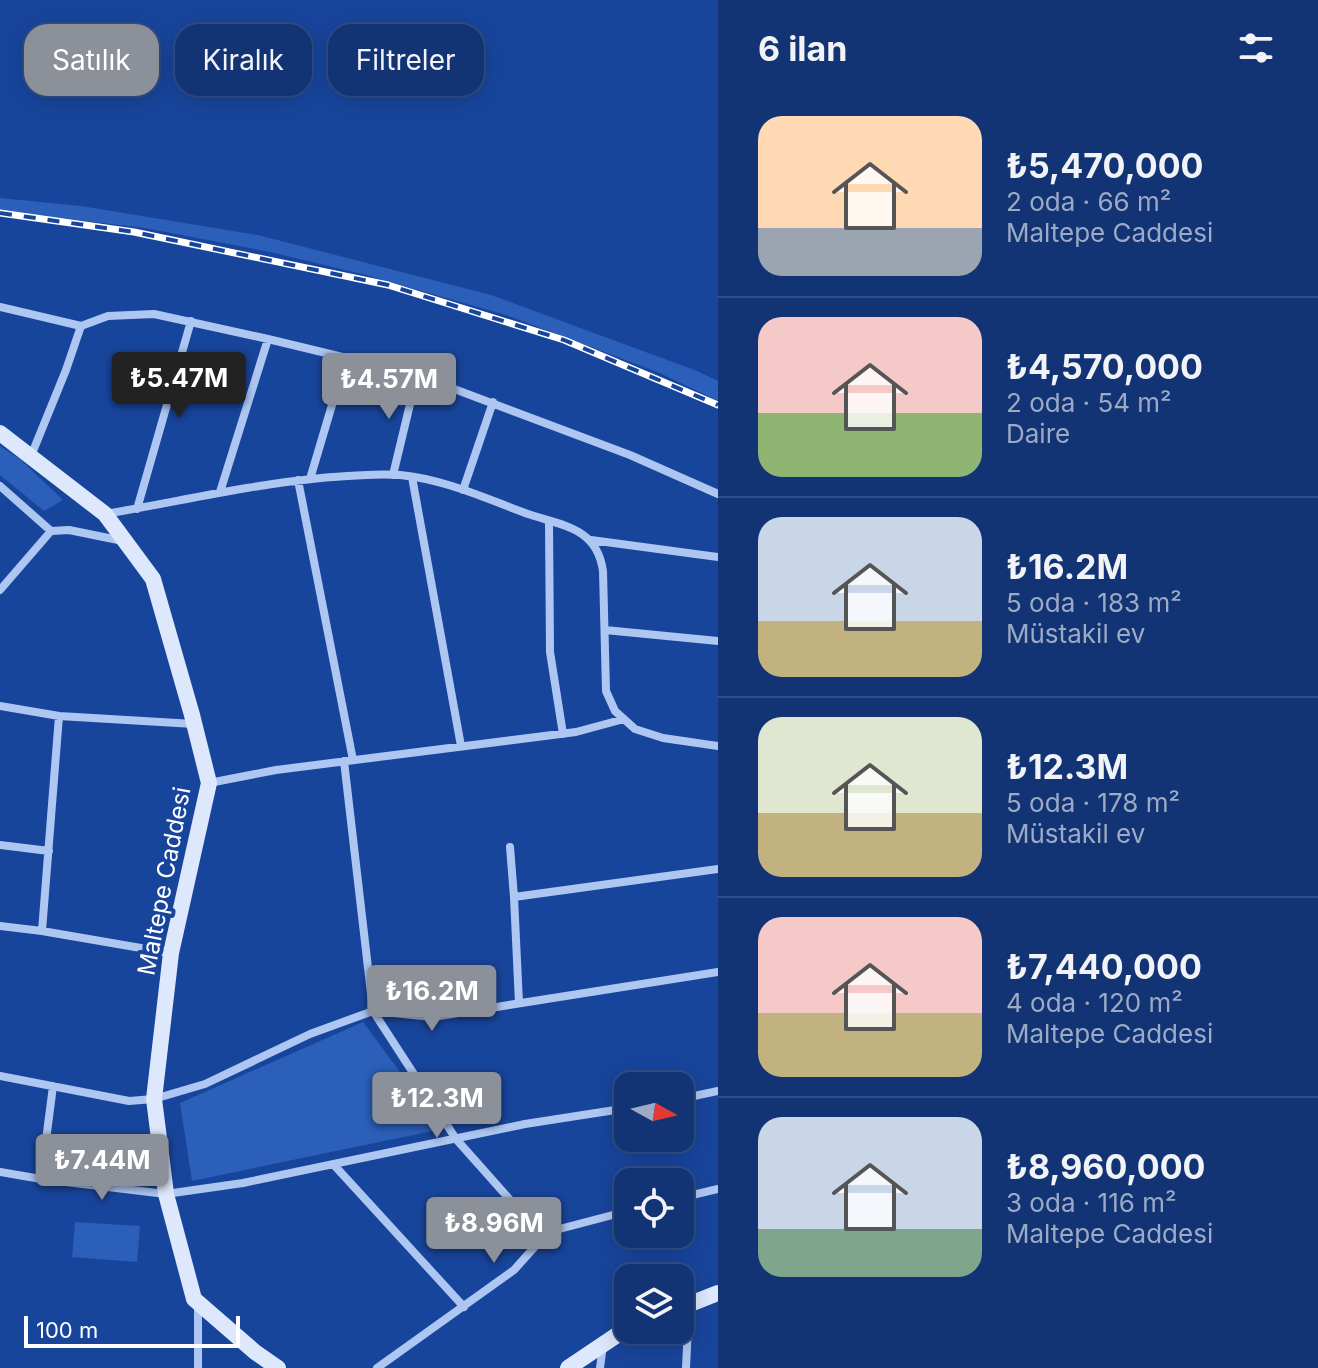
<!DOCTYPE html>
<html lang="tr">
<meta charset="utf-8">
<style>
body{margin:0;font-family:Inter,sans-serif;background:#1f3f7d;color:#f1f3f6;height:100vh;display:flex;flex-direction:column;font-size:30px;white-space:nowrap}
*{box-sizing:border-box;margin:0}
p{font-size:26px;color:#9caac5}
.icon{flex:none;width:44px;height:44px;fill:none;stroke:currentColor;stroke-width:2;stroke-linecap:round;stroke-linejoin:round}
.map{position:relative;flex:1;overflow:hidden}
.details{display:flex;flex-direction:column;background:#123475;width:600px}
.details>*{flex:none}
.banner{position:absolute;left:24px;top:24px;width:574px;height:72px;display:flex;gap:16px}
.needle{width:52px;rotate:98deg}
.tools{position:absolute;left:614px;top:1072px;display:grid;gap:16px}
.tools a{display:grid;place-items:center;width:80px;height:80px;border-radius:16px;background:#123475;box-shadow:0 4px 20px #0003,0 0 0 2px #314f87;font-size:40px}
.scale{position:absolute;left:24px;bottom:20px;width:216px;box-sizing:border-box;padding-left:8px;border:4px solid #fff;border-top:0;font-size:22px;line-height:28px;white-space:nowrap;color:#fff;-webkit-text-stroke:6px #18459c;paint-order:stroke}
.price{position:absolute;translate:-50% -68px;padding:0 18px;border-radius:8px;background:#8c9099;color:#fff;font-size:26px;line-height:52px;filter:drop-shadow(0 2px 4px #0008)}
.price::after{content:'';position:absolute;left:50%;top:48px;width:24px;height:18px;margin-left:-12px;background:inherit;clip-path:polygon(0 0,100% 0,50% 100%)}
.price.selected{background:#222;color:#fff}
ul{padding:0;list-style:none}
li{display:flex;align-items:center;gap:24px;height:200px;padding:0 40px}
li+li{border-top:2px solid #314f87}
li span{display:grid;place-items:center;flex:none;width:224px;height:160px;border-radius:24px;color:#555}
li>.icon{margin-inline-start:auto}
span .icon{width:96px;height:96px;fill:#fffc;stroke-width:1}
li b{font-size:34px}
h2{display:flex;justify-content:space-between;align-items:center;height:96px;padding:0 40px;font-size:34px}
.chip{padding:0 28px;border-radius:24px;background:#123475;box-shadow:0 4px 20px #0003,0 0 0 2px #314f87;font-size:28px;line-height:72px}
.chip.selected{background:#8c9099;color:#fff}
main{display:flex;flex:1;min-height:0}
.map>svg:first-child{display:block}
.green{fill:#2b5fb9}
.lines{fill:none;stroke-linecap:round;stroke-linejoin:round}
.street{stroke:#aec7f2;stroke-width:8}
.secondary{stroke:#dde8fc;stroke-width:16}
.rail-casing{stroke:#fff;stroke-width:7}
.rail{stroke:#18459c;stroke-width:4;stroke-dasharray:12;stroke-linecap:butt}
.labels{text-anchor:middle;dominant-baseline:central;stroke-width:8;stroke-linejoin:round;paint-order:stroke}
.street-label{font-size:24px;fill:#fff;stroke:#18459c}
</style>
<main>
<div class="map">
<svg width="718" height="1368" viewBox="0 0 718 1368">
<rect width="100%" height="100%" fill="#18459c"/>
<path class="green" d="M 0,198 L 81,206 L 258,235 L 491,295 L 697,371 L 718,381 L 718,401 L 660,373 L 506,315 L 362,274 L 270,252 L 145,228 L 0,211 Z
M 0,446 L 21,460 L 63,500 L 44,511 L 0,475 Z
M 363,1022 L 442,1129 L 192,1181 L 180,1103 Z
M 75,1222 L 140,1226 L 137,1262 L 72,1257 Z"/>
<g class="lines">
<path class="street" d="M 0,307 L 81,326
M 31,456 L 66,370 L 81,326 L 108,316 L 154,314 L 268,339 L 417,375 L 630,455 L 718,494
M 393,475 L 417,375
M 412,477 L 461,746
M 310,479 L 346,358
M 298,480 L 353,760
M 0,486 L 51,531
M 463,490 L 493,402
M 220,492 L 268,339
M 137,509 L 191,321
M 105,514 C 177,502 248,485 321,478 C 347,476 374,473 400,475 C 444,479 487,499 528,514 C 564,526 597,528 603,571 L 606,691 L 615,711 L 635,729 L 663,738 L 718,746
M 549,521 L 550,652 L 563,734
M 591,540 L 718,557
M 0,590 L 51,531 L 69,530 L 123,541
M 605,630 L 718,641
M 0,706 L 59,716 L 194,724
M 344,761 L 373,1011 L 456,1139 L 543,1237
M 209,783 L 276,770 L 576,732 L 624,719
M 0,845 L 49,851
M 510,847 L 514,897 L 519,1003
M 514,897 L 718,869
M 0,926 L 42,931 L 170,953
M 42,931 L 59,716
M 0,1076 L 129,1101 L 154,1099 L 205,1084 L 310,1034 L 373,1011 L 433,1017 L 718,972
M 680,1099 L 718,1091
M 334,1165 L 464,1307
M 0,1172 L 41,1179 L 53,1086
M 41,1179 L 166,1194 L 243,1183 L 525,1124 L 628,1108
M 680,1198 L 718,1189
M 198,1303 L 198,1368
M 377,1368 L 514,1270 L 548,1232 L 628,1211
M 600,1368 L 603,1345
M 686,1368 L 689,1305"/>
<path class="secondary" d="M 0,433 L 105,514 L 153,579 L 192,715 L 209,783 L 171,953 L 154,1099 L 166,1194 L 194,1299 L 255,1352 L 278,1368
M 680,1308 L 718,1293
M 568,1368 L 620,1333 L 628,1329"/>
<defs>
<path id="rail" d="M 0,213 L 134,232 L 388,285 L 564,340 L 718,405"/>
</defs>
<use href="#rail" class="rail-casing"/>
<use href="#rail" class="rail"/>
</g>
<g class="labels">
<g class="street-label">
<text transform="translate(164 881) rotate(-79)">Maltepe Caddesi</text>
</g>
</g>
</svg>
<div class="tools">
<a><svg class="needle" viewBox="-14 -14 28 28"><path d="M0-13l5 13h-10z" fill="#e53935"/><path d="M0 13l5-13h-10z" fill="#9caac5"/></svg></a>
<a><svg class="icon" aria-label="locate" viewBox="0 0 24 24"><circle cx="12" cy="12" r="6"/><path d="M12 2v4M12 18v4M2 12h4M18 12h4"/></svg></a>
<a><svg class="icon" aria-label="layers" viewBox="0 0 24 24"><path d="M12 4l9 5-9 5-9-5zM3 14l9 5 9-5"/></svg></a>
</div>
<div class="scale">100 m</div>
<b class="price selected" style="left:179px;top:420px">₺5.47M</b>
<b class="price" style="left:389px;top:421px">₺4.57M</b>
<b class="price" style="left:432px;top:1033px">₺16.2M</b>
<b class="price" style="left:437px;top:1140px">₺12.3M</b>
<b class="price" style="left:102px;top:1202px">₺7.44M</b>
<b class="price" style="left:494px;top:1265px">₺8.96M</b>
<div class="banner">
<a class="chip selected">Satılık</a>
<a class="chip">Kiralık</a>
<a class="chip">Filtreler</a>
</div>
</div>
<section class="details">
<h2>6 ilan<svg class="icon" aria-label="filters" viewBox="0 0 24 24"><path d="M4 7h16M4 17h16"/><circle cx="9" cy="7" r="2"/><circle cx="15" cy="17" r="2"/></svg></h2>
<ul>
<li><span style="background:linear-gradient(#ffd9b3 70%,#9aa5b1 0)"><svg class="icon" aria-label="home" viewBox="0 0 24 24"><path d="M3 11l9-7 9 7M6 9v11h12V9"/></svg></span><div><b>₺5,470,000</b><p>2 oda · 66 m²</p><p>Maltepe Caddesi</p></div></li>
<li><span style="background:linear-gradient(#f6c9c9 60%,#8fb573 0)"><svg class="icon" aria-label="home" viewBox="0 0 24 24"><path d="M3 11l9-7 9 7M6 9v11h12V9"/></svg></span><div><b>₺4,570,000</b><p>2 oda · 54 m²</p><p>Daire</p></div></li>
<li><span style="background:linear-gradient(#c9d6e8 65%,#c2b280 0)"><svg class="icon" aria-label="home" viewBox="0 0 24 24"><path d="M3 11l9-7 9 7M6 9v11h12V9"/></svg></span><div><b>₺16.2M</b><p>5 oda · 183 m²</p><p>Müstakil ev</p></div></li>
<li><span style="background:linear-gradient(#dfe7d0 60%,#c2b280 0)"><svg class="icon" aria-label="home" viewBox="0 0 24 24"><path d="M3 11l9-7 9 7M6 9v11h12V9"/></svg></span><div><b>₺12.3M</b><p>5 oda · 178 m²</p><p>Müstakil ev</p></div></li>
<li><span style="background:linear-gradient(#f6c9c9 60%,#c2b280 0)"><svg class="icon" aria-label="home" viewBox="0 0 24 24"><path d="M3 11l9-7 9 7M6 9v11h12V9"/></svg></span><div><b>₺7,440,000</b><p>4 oda · 120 m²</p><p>Maltepe Caddesi</p></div></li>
<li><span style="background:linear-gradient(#c9d6e8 70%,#7fa58c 0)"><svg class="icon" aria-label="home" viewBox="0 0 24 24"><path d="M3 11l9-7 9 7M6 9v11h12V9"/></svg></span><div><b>₺8,960,000</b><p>3 oda · 116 m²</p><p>Maltepe Caddesi</p></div></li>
</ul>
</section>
</main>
